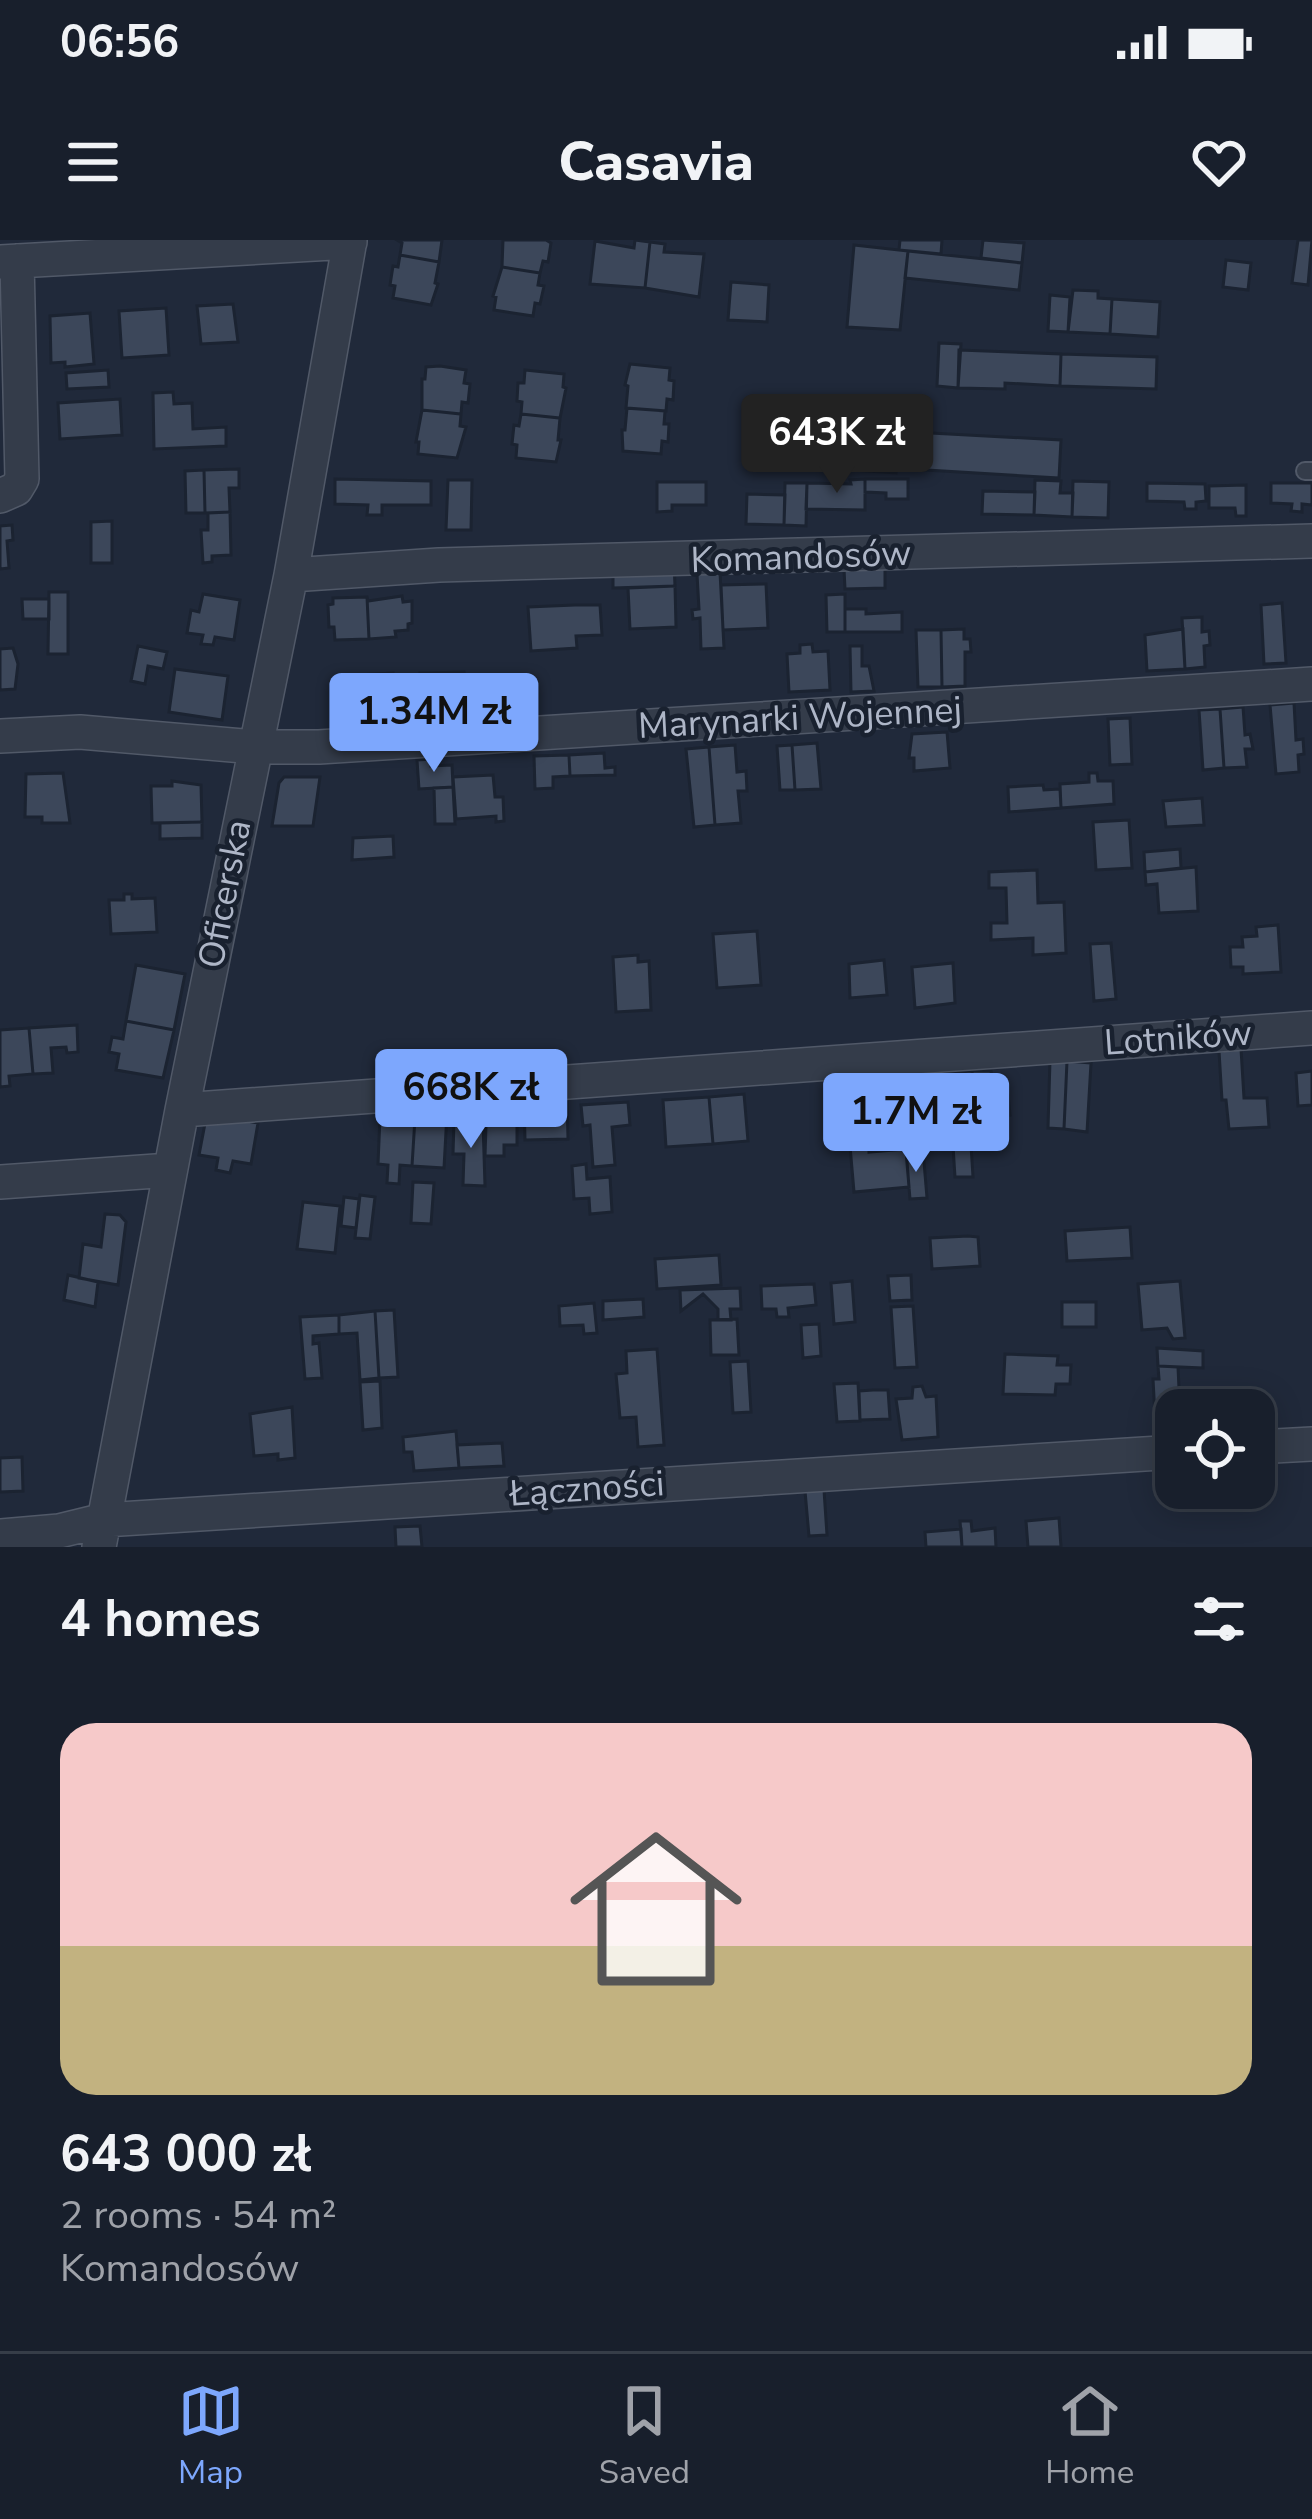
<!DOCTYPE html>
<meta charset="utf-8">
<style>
body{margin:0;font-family:"Nunito Sans",sans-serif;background:#212734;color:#f1f3f6;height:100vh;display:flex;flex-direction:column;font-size:45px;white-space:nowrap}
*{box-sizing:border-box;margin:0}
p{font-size:39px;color:#9fa2a9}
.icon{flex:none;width:66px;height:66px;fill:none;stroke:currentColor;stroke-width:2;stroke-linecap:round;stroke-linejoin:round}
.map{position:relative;height:1307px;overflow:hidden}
.details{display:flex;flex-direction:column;background:#181f2c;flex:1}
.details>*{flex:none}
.buttons{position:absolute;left:1155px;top:1149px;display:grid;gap:24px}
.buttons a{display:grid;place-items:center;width:120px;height:120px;border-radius:24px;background:#181f2c;box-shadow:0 6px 30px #0003,0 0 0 3px #363d48;font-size:60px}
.price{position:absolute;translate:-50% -102px;padding:0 27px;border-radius:12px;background:#7da7fd;color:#111;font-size:39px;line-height:78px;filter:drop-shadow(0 3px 6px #0008)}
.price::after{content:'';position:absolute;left:50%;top:72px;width:36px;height:27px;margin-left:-18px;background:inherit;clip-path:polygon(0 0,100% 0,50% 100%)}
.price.selected{background:#222;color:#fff}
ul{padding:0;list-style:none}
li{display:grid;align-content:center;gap:24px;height:636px;padding:0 60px}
li span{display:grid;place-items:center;height:372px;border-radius:36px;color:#555}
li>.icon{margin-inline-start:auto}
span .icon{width:216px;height:216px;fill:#fffc;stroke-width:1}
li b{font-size:51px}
h2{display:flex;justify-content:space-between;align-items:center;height:144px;padding:0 60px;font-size:51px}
.status{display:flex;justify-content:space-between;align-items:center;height:84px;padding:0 60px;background:#181f2c;direction:ltr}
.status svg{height:33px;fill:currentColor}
header{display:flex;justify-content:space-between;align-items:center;height:156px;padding:0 60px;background:#181f2c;font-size:54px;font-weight:800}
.tabs{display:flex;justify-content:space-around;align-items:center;height:168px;border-top:3px solid #363d48;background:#181f2c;font-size:33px;color:#9fa2a9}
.tabs a{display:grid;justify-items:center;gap:6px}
.tabs .selected{color:#7da7fd}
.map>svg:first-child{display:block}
.building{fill:#3c475a;stroke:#1b2331;stroke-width:3}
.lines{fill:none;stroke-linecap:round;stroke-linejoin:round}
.lane-casing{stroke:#515968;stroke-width:20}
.street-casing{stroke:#515968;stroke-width:36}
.lane{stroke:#343c4a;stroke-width:16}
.street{stroke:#343c4a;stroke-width:33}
.labels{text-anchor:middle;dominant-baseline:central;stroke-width:9;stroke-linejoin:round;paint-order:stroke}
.street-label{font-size:36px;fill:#aeb6c7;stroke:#19212f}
</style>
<div class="status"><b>06:56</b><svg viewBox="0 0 49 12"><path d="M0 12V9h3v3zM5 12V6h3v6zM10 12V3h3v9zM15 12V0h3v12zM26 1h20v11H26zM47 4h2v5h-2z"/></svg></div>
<header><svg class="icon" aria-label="menu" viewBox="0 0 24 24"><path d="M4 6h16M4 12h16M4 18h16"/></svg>Casavia<svg class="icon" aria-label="heart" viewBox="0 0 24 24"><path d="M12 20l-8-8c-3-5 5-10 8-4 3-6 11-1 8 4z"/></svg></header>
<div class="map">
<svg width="1312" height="1307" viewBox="0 0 1312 1307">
<rect width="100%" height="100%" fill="#20293a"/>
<path class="building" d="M 397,0 L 442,0 L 439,22 L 400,15 L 402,3 Z
M 503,0 L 546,0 L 551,3 L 548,22 L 543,21 L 540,33 L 502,27 Z
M 635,0 L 650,2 L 645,48 L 590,44 L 595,1 L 634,8 Z
M 900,0 L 942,0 L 941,14 L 899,10 Z
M 983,0 L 1024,3 L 1022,23 L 981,18 Z
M 1298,0 L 1312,0 L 1308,45 L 1292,43 Z
M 650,2 L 665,4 L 664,12 L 704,14 L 699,57 L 645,48 Z
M 854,5 L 908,11 L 900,90 L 847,87 Z
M 908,11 L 1022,23 L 1019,50 L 905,38 Z
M 400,15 L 439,22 L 435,43 L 438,44 L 431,65 L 393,58 L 395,46 L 390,45 L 393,26 L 398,27 Z
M 1226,20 L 1251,23 L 1248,50 L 1223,47 Z
M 502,27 L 540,33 L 538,45 L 544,46 L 540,64 L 535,63 L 533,76 L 494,70 L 496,57 L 493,56 Z
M 731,42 L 769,45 L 767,82 L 728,80 Z
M 1073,50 L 1098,51 L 1098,58 L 1112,59 L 1110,94 L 1068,92 Z
M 1050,55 L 1070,57 L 1068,92 L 1048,91 Z
M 1112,59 L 1160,62 L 1158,97 L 1110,94 Z
M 233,64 L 238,102 L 201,104 L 197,66 Z
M 166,68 L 169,115 L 122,118 L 119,71 Z
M 90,73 L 94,124 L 65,127 L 65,122 L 51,123 L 50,76 Z
M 939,103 L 961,104 L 958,148 L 937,146 Z
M 959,110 L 1061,114 L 1060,146 L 1005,143 L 1005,149 L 958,148 Z
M 1061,114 L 1157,117 L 1156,149 L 1060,146 Z
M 630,124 L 670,128 L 669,140 L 674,141 L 673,160 L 667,159 L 666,171 L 626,168 L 628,146 L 625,145 Z
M 440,126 L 466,130 L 464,143 L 470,144 L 468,163 L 462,162 L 461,174 L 422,170 L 422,139 L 425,139 L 426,127 Z
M 108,130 L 109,147 L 67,149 L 66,133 Z
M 525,130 L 564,134 L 563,147 L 566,148 L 560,178 L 521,174 L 522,162 L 517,161 L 518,143 L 524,143 Z
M 173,152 L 174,164 L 192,163 L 193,189 L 226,187 L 226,206 L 154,209 L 153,153 Z
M 120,159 L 122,195 L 60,199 L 58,163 Z
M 627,168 L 665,171 L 664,184 L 669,184 L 668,202 L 662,201 L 661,214 L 623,211 L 622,190 L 625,190 Z
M 422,170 L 461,174 L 460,186 L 466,187 L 457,218 L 418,214 L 419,202 L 416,202 Z
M 521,174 L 560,178 L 558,200 L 561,200 L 556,222 L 516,218 L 517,205 L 512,204 L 514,185 L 519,186 Z
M 764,186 L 898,194 L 896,233 L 762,224 Z
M 912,192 L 1061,200 L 1059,238 L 910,229 Z
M 239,229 L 239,248 L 229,248 L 230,272 L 205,273 L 204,230 Z
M 204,230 L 205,273 L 186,273 L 185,231 Z
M 335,239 L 431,241 L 431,265 L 382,265 L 382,275 L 367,275 L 368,265 L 335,264 Z
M 865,239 L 865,270 L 806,269 L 807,243 L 851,244 L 850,240 Z
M 865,239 L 908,239 L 908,259 L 886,259 L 886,253 L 865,252 Z
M 448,240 L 472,240 L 471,290 L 446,290 Z
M 1035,240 L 1061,241 L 1060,253 L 1073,253 L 1072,277 L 1034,275 Z
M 1073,241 L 1109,242 L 1108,278 L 1072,277 Z
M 657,242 L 706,242 L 706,265 L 672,265 L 672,271 L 657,272 Z
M 785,243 L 807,243 L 806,286 L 784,285 Z
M 1147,243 L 1205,244 L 1206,261 L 1196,262 L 1196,269 L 1185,269 L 1184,262 L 1147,261 Z
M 1271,243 L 1312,243 L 1312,265 L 1302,264 L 1302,272 L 1291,271 L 1292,264 L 1271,263 Z
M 1246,245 L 1246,276 L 1236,276 L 1235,268 L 1209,268 L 1209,246 Z
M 983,251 L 1035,252 L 1034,275 L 982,274 Z
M 747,254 L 785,255 L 784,285 L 746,284 Z
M 230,272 L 231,315 L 212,316 L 212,322 L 203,323 L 201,290 L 208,290 L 208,273 Z
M 112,281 L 112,323 L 91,323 L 91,282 Z
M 12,285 L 13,300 L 7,301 L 9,328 L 0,329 L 0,286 Z
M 674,324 L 675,346 L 613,348 L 613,326 Z
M 885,328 L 885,348 L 845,349 L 844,329 Z
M 720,332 L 724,408 L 701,409 L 700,378 L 693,379 L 692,370 L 699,369 L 697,334 Z
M 766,344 L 768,388 L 723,390 L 721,345 Z
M 675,346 L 676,387 L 630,389 L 628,348 Z
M 49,352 L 68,352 L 68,414 L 48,414 Z
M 203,354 L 240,360 L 234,400 L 215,397 L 213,405 L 201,404 L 203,395 L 187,393 L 191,370 L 199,372 Z
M 845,354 L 845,392 L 827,392 L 826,355 Z
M 402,356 L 403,362 L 412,361 L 412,383 L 408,384 L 408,390 L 395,391 L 396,397 L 369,399 L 367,357 L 368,361 Z
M 367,357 L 369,399 L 335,400 L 334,387 L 329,387 L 328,365 L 333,364 L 333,358 Z
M 22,359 L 49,359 L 49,379 L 23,379 Z
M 1282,363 L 1286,423 L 1264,424 L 1261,365 Z
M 575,365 L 600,365 L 602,395 L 576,396 L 577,408 L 531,411 L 528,367 Z
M 845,369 L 866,369 L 866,374 L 902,372 L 902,392 L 845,392 Z
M 1202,377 L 1202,392 L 1209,391 L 1210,405 L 1204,406 L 1205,427 L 1185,429 L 1182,378 Z
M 964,389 L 964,399 L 970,399 L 971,412 L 965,412 L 965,446 L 942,447 L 941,390 Z
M 1183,389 L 1185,429 L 1147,431 L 1145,395 Z
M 916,390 L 941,390 L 942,447 L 918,447 Z
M 812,404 L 813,412 L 828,411 L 830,450 L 789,452 L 787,414 L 800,413 L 800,405 Z
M 138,406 L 167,412 L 163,429 L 148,426 L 145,444 L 131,441 Z
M 850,406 L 862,406 L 862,426 L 869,426 L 874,451 L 851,452 Z
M 13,408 L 18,424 L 15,449 L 0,450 L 0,409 Z
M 175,429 L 228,436 L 222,480 L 169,472 Z
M 464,432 L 466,471 L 430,473 L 428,433 Z
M 393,433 L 395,471 L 343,473 L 337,447 L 341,447 L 341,436 Z
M 420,433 L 428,433 L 430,473 L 411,473 L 410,441 L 420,441 Z
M 1294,463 L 1296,500 L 1303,499 L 1304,514 L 1298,515 L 1299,532 L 1276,534 L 1270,465 Z
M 1243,467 L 1245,495 L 1250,494 L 1253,509 L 1245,509 L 1247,527 L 1224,528 L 1220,469 Z
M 1220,469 L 1224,528 L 1203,530 L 1199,470 Z
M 1130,478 L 1132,524 L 1110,525 L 1108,479 Z
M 947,492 L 950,528 L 914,531 L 914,518 L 909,518 L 912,494 Z
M 817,503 L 821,549 L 795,550 L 792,505 Z
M 735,505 L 737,532 L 746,531 L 747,551 L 738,551 L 741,583 L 715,585 L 709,507 Z
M 792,505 L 795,550 L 780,550 L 777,506 Z
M 709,507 L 715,585 L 694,587 L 686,509 Z
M 604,513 L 605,528 L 615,527 L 615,535 L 570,536 L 569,515 Z
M 569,515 L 570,536 L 553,537 L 553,548 L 535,549 L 534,516 Z
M 431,519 L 431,526 L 452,525 L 453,547 L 419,549 L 417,520 Z
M 63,533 L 70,583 L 42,583 L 42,577 L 25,577 L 26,534 Z
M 1089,533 L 1097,533 L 1098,541 L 1113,541 L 1114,564 L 1061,568 L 1060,544 L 1089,542 Z
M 493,535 L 495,557 L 503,557 L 504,581 L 496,582 L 496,576 L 456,579 L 453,537 Z
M 284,537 L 320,537 L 313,586 L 272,586 L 279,543 Z
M 172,541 L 201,545 L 202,582 L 152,583 L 151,546 L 172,546 Z
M 1043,545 L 1044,550 L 1060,549 L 1061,568 L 1009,572 L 1008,547 Z
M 453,547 L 455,584 L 435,584 L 434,548 Z
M 1202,558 L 1204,585 L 1166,587 L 1163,561 Z
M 1129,580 L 1132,628 L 1096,630 L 1093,582 Z
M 202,582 L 202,598 L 160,599 L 160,583 Z
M 393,596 L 394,617 L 352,620 L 353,598 Z
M 1180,609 L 1181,628 L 1145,632 L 1144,612 Z
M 1196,627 L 1198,671 L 1159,673 L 1157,644 L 1146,645 L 1145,632 Z
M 1037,630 L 1038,663 L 1064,662 L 1066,713 L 1033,715 L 1033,698 L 991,700 L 991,683 L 1007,683 L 1006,648 L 989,648 L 989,632 Z
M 124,654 L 132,654 L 132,659 L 155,658 L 157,692 L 111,694 L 109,660 L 124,660 Z
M 1278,685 L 1281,732 L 1243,734 L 1243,727 L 1231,727 L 1230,707 L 1243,707 L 1242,697 L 1257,696 L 1256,687 Z
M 757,691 L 761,745 L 717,748 L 713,694 Z
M 1111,703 L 1116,759 L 1094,761 L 1090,704 Z
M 638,715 L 638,722 L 649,721 L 651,770 L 616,772 L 613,717 Z
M 884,720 L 887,755 L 850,758 L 849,724 Z
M 953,723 L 955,763 L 915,768 L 912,727 Z
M 136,725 L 185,734 L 174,790 L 126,781 Z
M 126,781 L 174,790 L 163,838 L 116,830 L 119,814 L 109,812 L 112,797 L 123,799 Z
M 77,785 L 78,812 L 67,813 L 66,807 L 51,808 L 53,833 L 33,834 L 29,788 Z
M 29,788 L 33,834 L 9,836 L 10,846 L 0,847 L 0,790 Z
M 1241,809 L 1244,858 L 1267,858 L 1269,887 L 1229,889 L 1226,860 L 1222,860 L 1219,811 Z
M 1050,820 L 1067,821 L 1064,889 L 1048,888 Z
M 1067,821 L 1091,823 L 1087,892 L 1064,889 Z
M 972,831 L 974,904 L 949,905 L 945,833 Z
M 972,831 L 991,831 L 993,856 L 1008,855 L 1010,875 L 994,876 L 995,888 L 975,890 Z
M 1312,831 L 1312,865 L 1298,866 L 1296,833 Z
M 919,840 L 921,886 L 890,886 L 889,876 L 867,877 L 866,843 Z
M 744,854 L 748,901 L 713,904 L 709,857 Z
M 709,857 L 713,904 L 666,907 L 663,860 Z
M 567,858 L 568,899 L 525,900 L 524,859 Z
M 628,862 L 630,885 L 612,887 L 615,925 L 593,927 L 590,885 L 583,886 L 581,865 Z
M 432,872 L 447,873 L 444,928 L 412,926 L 415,878 L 431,879 Z
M 207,873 L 258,883 L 251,924 L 233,921 L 230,933 L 216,930 L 218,918 L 199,915 Z
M 380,877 L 415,878 L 412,926 L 400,925 L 399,944 L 387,943 L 388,925 L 378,924 Z
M 454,881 L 483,882 L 485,946 L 463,945 L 464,914 L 453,914 Z
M 486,885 L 517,885 L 517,905 L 504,905 L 504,916 L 485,916 Z
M 869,904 L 869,912 L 906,909 L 909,947 L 854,952 L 850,906 Z
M 971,905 L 973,937 L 955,937 L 953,906 Z
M 923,910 L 927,958 L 910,959 L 906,911 Z
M 586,924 L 587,939 L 610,937 L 612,972 L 590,974 L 589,958 L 574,959 L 572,926 Z
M 413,942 L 434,943 L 431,984 L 411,983 Z
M 360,955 L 375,957 L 370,999 L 355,998 Z
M 344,957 L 359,959 L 356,988 L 341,986 Z
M 303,962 L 340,966 L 335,1013 L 297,1009 Z
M 105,974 L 120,975 L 126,982 L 118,1045 L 79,1038 L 83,1004 L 101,1007 Z
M 1130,987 L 1132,1018 L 1067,1021 L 1065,991 Z
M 968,996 L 978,997 L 980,1026 L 932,1029 L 930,998 Z
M 719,1015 L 721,1045 L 657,1049 L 655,1019 Z
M 68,1035 L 98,1042 L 95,1067 L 64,1060 Z
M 911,1035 L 912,1060 L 890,1061 L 888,1036 Z
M 852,1041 L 855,1082 L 834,1084 L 831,1043 Z
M 1180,1041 L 1185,1098 L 1173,1099 L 1167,1088 L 1142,1090 L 1138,1044 Z
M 814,1044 L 816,1065 L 788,1068 L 789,1077 L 777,1077 L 776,1069 L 762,1069 L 761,1046 Z
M 740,1048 L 741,1069 L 730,1069 L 731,1080 L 718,1080 L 718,1069 L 703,1054 L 681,1071 L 680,1050 Z
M 643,1059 L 644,1077 L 603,1080 L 603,1061 Z
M 1062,1062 L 1096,1062 L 1096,1087 L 1062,1087 Z
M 594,1063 L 597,1093 L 584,1094 L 583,1085 L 560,1086 L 559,1066 Z
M 913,1066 L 917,1127 L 895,1128 L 891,1067 Z
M 394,1070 L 398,1137 L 379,1138 L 375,1071 Z
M 375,1071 L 379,1138 L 360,1140 L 357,1093 L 339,1094 L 339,1075 Z
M 339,1075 L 339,1094 L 313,1096 L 313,1104 L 319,1103 L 322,1138 L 305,1139 L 300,1077 Z
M 737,1079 L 739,1115 L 711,1115 L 710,1080 Z
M 819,1084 L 821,1116 L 803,1118 L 801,1085 Z
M 1157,1108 L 1203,1111 L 1203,1128 L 1158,1126 Z
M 657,1109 L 664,1205 L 638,1207 L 636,1177 L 620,1178 L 616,1134 L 627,1133 L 626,1111 Z
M 1005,1114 L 1058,1116 L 1057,1125 L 1071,1125 L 1070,1144 L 1056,1144 L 1055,1155 L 1003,1154 Z
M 748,1121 L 751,1172 L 733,1173 L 730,1122 Z
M 1158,1126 L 1178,1127 L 1180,1170 L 1176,1170 L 1176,1194 L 1156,1195 L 1153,1139 L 1159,1139 Z
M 380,1141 L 382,1188 L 363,1190 L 360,1142 Z
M 858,1143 L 860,1181 L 837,1182 L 834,1144 Z
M 922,1146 L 926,1157 L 936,1156 L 938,1197 L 902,1200 L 896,1159 L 912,1158 L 913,1147 Z
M 873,1150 L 888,1150 L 890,1179 L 860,1180 L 859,1151 Z
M 292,1167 L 295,1218 L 278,1220 L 278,1214 L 254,1216 L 250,1174 Z
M 456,1191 L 459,1228 L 414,1231 L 412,1212 L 404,1212 L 403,1197 Z
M 502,1203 L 504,1226 L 459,1228 L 457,1205 Z
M 22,1217 L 23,1251 L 0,1252 L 0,1218 Z
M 824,1250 L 827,1295 L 809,1296 L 805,1251 Z
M 1059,1278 L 1061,1307 L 1028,1307 L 1026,1281 Z
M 960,1281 L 971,1281 L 972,1291 L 995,1288 L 996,1307 L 962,1307 Z
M 420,1286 L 422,1307 L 396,1307 L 395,1287 Z
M 961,1289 L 962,1307 L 926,1307 L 925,1292 Z"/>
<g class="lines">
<defs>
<path id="lane" d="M 1305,231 L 1312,231"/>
<path id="street" d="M 0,22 L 350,2
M 0,256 L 16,249 L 22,239 L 17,21
M 291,335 L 439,325 L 1312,301
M 0,496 L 80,492 L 255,507 L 319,507 L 1312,444
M 182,870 L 1312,788
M 0,942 L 170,930
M 1254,1207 L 1312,1204
M 0,1296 L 59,1291 L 104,1280 L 1176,1212
M 99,1307 L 182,870 L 291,335 L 350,0"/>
</defs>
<use href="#lane" class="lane-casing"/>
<use href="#street" class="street-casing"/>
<use href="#lane" class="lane"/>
<use href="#street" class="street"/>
</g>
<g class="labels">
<g class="street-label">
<text transform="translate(801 317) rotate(-2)">Komandosów</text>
<text transform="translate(800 478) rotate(-3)">Marynarki Wojennej</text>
<text transform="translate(225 654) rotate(-79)">Oficerska</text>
<text transform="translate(1178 798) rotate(-4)">Lotników</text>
<text transform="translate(587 1249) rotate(-4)">Łączności</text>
</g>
</g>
</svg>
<div class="buttons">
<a><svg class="icon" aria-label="locate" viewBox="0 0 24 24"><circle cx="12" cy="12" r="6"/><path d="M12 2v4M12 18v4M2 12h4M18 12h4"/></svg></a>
</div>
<b class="price selected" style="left:837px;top:256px">643K zł</b>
<b class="price" style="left:434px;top:535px">1.34M zł</b>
<b class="price" style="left:471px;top:911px">668K zł</b>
<b class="price" style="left:916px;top:935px">1.7M zł</b>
</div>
<section class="details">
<h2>4 homes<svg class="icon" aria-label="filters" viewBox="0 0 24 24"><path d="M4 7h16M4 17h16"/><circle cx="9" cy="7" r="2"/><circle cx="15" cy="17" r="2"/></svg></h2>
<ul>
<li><span style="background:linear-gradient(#f6c9c9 60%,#c2b280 0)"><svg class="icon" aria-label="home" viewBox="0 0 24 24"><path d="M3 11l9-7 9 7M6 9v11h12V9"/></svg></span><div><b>643 000 zł</b><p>2 rooms · 54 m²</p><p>Komandosów</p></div></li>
</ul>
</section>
<nav class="tabs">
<a class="selected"><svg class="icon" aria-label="map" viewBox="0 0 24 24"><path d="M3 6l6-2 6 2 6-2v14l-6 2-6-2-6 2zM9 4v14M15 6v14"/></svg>Map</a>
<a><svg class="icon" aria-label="saved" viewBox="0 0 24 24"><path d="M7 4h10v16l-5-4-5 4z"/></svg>Saved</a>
<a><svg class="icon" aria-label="home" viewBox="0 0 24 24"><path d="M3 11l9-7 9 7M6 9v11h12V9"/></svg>Home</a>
</nav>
